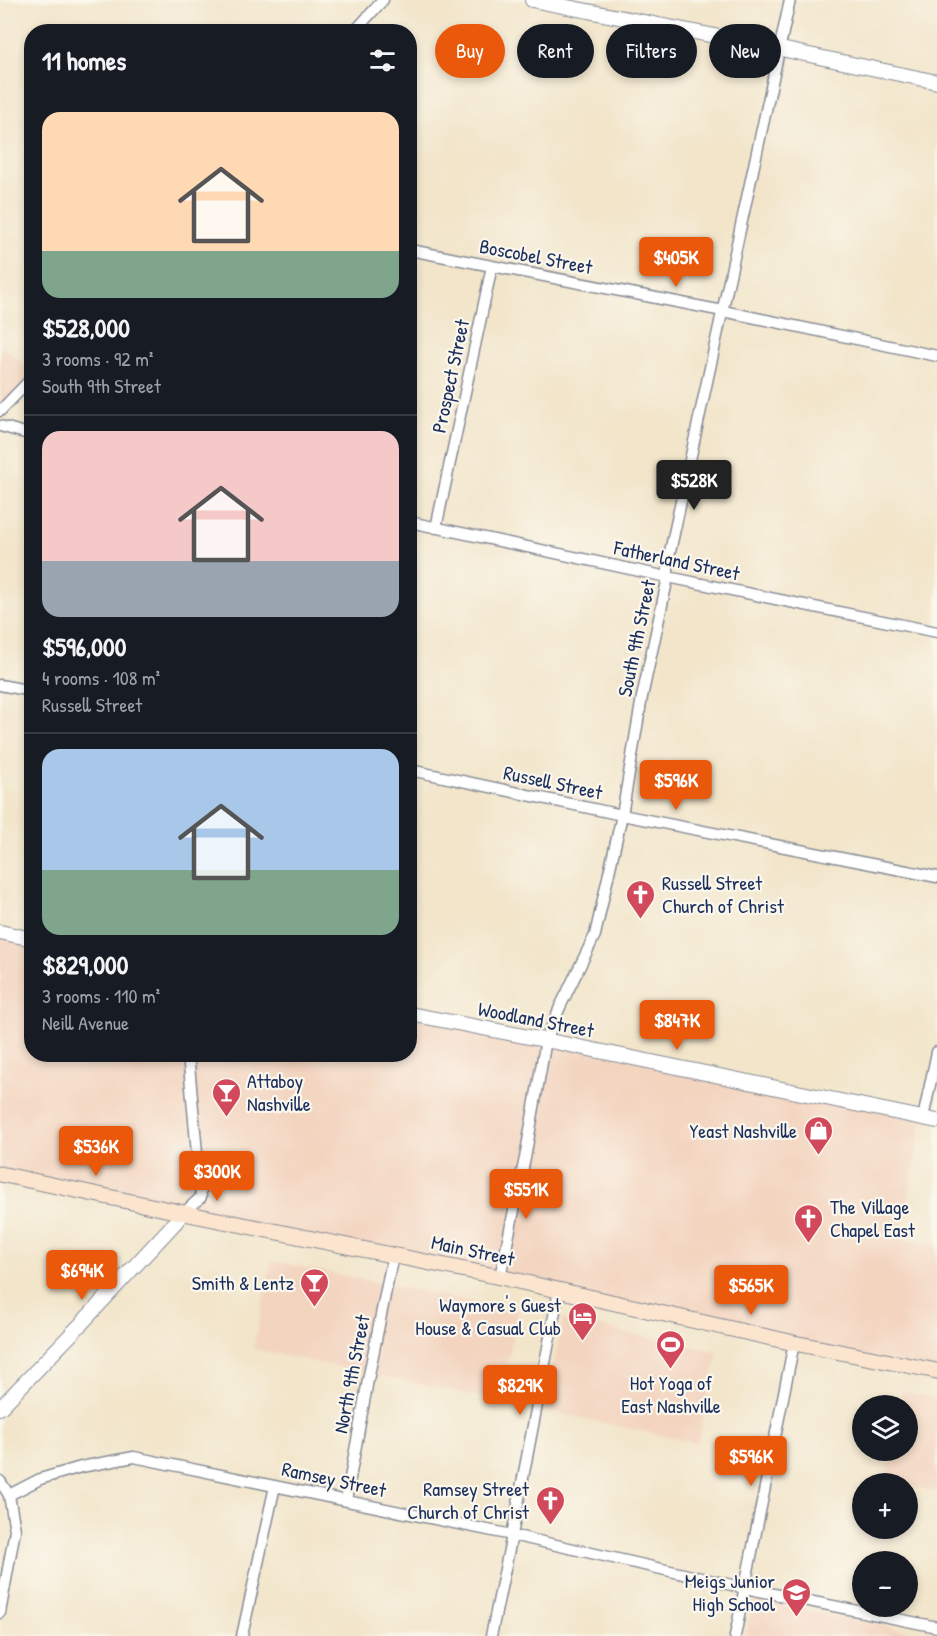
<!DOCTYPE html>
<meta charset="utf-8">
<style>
body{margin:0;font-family:"Patrick Hand",sans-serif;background:#242831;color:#f1f3f6;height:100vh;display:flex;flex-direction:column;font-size:22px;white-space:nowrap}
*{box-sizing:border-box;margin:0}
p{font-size:20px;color:#9ea1a6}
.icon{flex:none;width:33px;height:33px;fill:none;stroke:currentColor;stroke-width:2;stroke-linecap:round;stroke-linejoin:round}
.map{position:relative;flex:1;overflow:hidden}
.details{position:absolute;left:24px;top:24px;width:393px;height:1038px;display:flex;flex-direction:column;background:#171b24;border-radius:24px;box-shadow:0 3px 9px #0003}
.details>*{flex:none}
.guide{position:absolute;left:435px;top:24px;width:411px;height:54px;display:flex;gap:12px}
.fabs{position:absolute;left:852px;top:1395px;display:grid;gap:12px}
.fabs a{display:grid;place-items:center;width:66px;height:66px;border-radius:50%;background:#171b24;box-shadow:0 3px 9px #0003;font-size:30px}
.price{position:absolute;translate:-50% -51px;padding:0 14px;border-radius:6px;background:#ea580c;color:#fff;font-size:20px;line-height:39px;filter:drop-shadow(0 2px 3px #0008)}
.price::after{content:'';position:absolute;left:50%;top:36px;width:18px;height:14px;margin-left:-9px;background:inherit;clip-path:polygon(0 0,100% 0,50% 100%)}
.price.active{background:#222;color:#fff}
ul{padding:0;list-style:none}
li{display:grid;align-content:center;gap:12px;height:318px;padding:0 18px}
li+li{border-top:2px solid #363941}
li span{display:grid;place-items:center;height:186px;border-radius:18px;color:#555}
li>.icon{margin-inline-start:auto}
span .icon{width:108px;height:108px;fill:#fffc;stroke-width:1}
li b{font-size:26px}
h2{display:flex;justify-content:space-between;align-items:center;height:72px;padding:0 18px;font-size:26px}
.tag{padding:0 21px;border-radius:27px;background:#171b24;box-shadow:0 3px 9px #0003;font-size:21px;line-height:54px}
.tag.active{background:#ea580c;color:#fff}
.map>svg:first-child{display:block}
.built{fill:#f3d4bf}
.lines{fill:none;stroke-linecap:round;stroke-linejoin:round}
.minor-casing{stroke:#868a94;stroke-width:13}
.tertiary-casing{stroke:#868a94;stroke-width:16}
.secondary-casing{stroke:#868a94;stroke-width:17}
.minor{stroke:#fff;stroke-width:10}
.tertiary{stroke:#fff;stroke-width:14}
.secondary{stroke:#fce5cf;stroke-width:15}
.labels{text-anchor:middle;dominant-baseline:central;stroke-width:4.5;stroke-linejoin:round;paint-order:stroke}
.street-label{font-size:20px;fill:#1b2f5e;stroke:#fbf7ec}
.poi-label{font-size:20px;fill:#1b2f5e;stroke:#fbf7ec;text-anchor:end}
</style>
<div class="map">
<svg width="937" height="1636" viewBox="0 0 937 1636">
<rect width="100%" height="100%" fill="#fbf7ec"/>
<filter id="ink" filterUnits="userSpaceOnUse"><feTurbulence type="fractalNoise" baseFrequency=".0167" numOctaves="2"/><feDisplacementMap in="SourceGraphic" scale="12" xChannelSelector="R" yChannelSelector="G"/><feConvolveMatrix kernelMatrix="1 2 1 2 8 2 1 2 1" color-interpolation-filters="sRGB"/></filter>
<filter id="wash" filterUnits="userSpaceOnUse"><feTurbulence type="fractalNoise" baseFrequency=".008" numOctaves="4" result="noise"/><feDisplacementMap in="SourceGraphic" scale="24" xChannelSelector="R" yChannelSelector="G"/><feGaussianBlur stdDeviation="1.35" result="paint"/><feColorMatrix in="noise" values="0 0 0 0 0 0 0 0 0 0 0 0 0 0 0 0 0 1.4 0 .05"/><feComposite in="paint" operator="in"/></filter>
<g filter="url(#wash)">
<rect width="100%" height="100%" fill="#f2e5ca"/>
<path class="built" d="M 0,345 L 32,372 L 31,378 L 0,411 Z
M 0,932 L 31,939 L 32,1054 L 410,1054 L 410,1014 L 923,1118 L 901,1239 L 937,1246 L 937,1371 L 0,1174 Z
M 272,1261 L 518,1311 L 500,1401 L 253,1349 Z
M 563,1319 L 718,1352 L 697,1443 L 544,1410 Z
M 902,1391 L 937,1398 L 937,1492 L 908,1486 L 908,1484 L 886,1481 L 892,1451 L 908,1450 L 908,1406 L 899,1405 Z
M 753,1599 L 931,1636 L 746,1636 Z"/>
</g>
<g filter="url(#ink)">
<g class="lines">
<defs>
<path id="minor" d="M 354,32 L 383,0
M 410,250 L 723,311 L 937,356
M 0,411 L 32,378
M 0,426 L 32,435
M 410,522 L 658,575 L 937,632
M 436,528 L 492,266
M 0,685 L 32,691
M 410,770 L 622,815 L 937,877
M 923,1118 L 937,1052
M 184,1213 L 201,1197 L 188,1054
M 500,1277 L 525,1158 L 546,1040 L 560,1007 L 595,935 L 622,815 L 642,697 L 668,577 L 668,561 L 790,0
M 0,1481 L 9,1495 L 15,1530 L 0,1613
M 9,1495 L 40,1479 L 81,1467 L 134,1457 L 512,1535 L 745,1588 L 937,1627
M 346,1500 L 368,1380 L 393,1255
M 242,1636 L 275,1486
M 491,1636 L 512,1535 L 559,1290
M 735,1636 L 794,1343"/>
<path id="tertiary" d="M 532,0 L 781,49 L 937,82
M 0,932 L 32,939
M 410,1014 L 560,1043 L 937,1121
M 0,1408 L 81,1324 L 184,1213"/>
<path id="secondary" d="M 0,1174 L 184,1213 L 500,1277 L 794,1343 L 937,1371"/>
</defs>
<use href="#minor" class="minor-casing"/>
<use href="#tertiary" class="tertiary-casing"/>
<use href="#secondary" class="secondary-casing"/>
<use href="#minor" class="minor"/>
<use href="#tertiary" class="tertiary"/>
<use href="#secondary" class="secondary"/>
</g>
</g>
<defs>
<symbol id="church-pin" viewBox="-11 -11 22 30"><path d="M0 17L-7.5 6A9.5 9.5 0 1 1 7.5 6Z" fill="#d1495b" stroke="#fbf7ec"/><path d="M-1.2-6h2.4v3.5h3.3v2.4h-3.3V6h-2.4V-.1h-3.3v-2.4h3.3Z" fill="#fff"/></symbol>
<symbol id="bar-pin" viewBox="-11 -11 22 30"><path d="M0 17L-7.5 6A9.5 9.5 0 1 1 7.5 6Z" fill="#d1495b" stroke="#fbf7ec"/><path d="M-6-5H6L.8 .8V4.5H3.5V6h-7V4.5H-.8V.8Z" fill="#fff"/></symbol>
<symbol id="shop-pin" viewBox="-11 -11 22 30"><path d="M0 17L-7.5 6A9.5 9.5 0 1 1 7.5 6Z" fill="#d1495b" stroke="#fbf7ec"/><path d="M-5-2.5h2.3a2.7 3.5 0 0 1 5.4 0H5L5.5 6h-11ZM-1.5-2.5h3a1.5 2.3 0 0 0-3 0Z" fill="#fff"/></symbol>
<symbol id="hotel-pin" viewBox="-11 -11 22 30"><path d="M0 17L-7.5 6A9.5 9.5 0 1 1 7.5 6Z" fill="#d1495b" stroke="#fbf7ec"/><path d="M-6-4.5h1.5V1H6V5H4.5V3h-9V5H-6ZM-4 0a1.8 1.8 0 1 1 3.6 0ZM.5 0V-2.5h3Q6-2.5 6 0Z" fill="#fff"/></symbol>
<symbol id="stadium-pin" viewBox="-11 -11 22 30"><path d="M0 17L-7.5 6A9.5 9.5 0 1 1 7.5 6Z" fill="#d1495b" stroke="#fbf7ec"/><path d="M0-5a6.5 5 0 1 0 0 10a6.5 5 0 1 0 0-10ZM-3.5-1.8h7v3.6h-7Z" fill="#fff"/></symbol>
<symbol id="school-pin" viewBox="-11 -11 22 30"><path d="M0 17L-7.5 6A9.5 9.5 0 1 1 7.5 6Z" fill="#d1495b" stroke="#fbf7ec"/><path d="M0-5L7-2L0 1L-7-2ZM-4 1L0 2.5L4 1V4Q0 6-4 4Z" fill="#fff"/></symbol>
</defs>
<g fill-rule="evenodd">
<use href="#church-pin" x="624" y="878" width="33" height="45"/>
<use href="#bar-pin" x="210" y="1076" width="33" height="45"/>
<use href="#shop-pin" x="802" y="1114" width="33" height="45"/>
<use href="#church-pin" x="792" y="1202" width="33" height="45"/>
<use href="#bar-pin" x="298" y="1266" width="33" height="45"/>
<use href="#hotel-pin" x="566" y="1300" width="33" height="45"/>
<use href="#stadium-pin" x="654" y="1328" width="33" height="45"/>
<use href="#church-pin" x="534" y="1484" width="33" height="45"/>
<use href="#school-pin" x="780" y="1576" width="33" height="45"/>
</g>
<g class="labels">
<g class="street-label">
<text transform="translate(536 256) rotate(11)">Boscobel Street</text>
<text transform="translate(450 376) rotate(-78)">Prospect Street</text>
<text transform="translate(677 560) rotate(12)">Fatherland Street</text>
<text transform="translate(636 638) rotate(-78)">South 9th Street</text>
<text transform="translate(553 782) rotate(12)">Russell Street</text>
<text transform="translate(536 1019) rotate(11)">Woodland Street</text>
<text transform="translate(473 1250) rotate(12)">Main Street</text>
<text transform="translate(351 1374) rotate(-79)">North 9th Street</text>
<text transform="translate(334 1479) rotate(12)">Ramsey Street</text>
</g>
<g class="poi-label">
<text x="662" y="882" text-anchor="start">Russell Street<tspan x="662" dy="23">Church of Christ</tspan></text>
<text x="247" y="1080" text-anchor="start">Attaboy<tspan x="247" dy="23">Nashville</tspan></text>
<text x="797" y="1130">Yeast Nashville</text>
<text x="830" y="1206" text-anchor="start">The Village<tspan x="830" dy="23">Chapel East</tspan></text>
<text x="294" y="1282">Smith &amp; Lentz</text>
<text x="561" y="1304">Waymore's Guest<tspan x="561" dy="23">House &amp; Casual Club</tspan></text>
<text x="671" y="1382" text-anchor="middle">Hot Yoga of<tspan x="671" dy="23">East Nashville</tspan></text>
<text x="529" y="1488">Ramsey Street<tspan x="529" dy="23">Church of Christ</tspan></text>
<text x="775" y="1580">Meigs Junior<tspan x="775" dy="23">High School</tspan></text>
</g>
</g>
</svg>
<div class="fabs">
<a><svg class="icon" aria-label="layers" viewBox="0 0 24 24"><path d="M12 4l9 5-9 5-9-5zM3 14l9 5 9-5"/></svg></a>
<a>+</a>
<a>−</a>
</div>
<b class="price" style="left:676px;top:288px">$405K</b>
<b class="price active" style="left:694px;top:511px">$528K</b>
<b class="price" style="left:676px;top:811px">$596K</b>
<b class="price" style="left:677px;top:1051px">$847K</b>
<b class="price" style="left:96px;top:1177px">$536K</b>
<b class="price" style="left:217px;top:1202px">$300K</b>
<b class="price" style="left:526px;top:1220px">$551K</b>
<b class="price" style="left:82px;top:1301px">$694K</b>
<b class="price" style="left:751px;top:1316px">$565K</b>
<b class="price" style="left:520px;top:1416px">$829K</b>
<b class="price" style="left:751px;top:1487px">$596K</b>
<div class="guide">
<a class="tag active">Buy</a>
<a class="tag">Rent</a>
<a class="tag">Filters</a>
<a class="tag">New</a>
</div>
<section class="details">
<h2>11 homes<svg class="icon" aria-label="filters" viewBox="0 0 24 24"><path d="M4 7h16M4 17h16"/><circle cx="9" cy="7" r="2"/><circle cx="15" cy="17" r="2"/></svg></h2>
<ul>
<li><span style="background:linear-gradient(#ffd9b3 75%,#7fa58c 0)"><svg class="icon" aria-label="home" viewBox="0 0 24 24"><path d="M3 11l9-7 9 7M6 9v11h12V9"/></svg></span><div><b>$528,000</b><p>3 rooms · 92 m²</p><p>South 9th Street</p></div></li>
<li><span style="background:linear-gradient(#f6c9c9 70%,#9aa5b1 0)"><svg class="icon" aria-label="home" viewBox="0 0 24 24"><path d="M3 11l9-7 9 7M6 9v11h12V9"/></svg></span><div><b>$596,000</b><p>4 rooms · 108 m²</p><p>Russell Street</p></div></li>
<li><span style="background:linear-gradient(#a9c7e8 65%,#7fa58c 0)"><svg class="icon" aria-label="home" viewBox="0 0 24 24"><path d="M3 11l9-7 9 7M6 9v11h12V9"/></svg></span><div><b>$829,000</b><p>3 rooms · 110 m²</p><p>Neill Avenue</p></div></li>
</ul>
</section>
</div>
